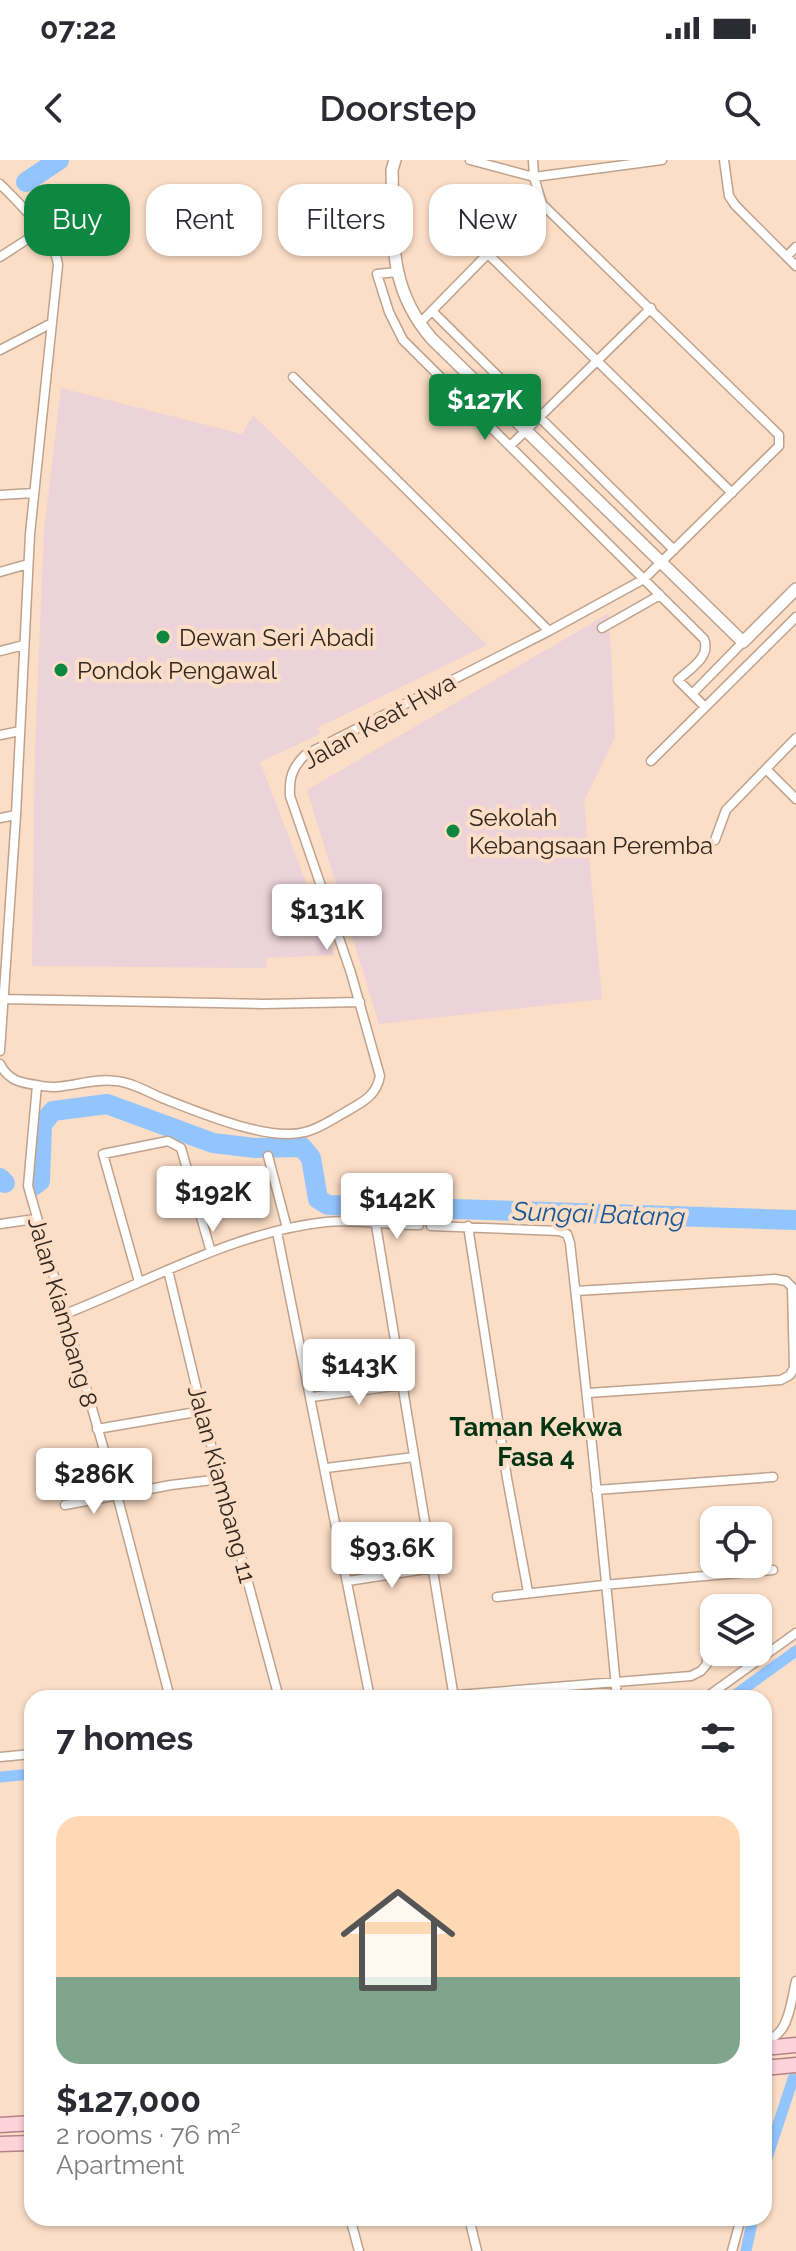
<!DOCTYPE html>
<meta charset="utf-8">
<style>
body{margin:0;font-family:Raleway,sans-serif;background:#f7f7f7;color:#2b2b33;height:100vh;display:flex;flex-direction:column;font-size:30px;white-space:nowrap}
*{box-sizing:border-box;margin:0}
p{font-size:26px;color:#7c7c81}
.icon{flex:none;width:44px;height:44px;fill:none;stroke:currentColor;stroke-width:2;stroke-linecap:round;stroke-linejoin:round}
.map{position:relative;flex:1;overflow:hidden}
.drawer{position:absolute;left:24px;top:1530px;width:748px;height:536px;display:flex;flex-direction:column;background:#fff;border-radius:24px;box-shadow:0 2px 6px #0004}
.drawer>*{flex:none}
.hud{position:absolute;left:24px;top:24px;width:748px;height:72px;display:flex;gap:16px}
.fabs{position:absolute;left:700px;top:1346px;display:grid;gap:16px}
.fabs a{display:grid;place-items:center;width:72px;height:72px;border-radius:16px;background:#fff;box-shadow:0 2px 6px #0004;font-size:40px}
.price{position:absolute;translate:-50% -68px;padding:0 18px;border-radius:8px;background:#fff;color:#222;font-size:26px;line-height:52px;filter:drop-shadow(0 2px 4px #0008)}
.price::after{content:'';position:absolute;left:50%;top:48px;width:24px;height:18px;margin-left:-12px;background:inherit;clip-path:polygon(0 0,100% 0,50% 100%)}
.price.current{background:#0d8742;color:#fff}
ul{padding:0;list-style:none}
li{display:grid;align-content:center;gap:16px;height:424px;padding:0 32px}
li span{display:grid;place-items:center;height:248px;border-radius:24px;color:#555}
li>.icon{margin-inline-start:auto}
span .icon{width:144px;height:144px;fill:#fffc;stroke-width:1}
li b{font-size:34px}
h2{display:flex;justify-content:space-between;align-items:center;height:96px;padding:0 32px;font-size:34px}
.tag{padding:0 28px;border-radius:24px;background:#fff;box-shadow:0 2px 6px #0004;font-size:28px;line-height:72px}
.tag.current{background:#0d8742;color:#fff}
.status{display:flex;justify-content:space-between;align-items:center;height:56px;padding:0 40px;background:#fff;direction:ltr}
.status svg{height:22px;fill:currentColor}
header{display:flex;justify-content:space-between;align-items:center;height:104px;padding:0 32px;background:#fff;font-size:36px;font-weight:600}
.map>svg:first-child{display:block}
.education{fill:#ecd2d9}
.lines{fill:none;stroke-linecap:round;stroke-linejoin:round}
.canal{stroke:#92c5fe;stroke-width:11}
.river{stroke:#92c5fe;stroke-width:20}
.minor-casing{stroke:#bfa28c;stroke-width:11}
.tertiary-casing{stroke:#bfa28c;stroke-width:14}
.primary-casing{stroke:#b58387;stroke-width:17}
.minor{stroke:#fff;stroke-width:8}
.tertiary{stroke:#fff;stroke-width:11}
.primary{stroke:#fdd2d9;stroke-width:14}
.poi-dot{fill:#0d8742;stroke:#fcddc6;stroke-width:3}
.labels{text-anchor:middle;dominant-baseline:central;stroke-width:8;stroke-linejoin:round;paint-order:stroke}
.poi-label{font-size:24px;fill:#32271e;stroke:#fcddc6;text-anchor:start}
.street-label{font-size:24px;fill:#32271e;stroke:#fcddc6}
.water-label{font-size:26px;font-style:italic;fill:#165897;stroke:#fcddc6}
.neighbourhood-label{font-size:26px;font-weight:bold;fill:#003514;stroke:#fcddc6}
</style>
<div class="status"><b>07:22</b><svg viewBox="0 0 49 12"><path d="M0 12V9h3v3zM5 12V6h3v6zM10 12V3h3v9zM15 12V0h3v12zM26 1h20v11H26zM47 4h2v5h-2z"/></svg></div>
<header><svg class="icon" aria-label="back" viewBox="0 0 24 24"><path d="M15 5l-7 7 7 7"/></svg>Doorstep<svg class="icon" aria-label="search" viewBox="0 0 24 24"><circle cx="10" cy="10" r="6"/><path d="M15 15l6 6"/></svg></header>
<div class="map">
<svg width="796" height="2091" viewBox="0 0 796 2091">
<rect width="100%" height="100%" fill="#fcddc6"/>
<path class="education" d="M 61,228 L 242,274 L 253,255 L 487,485 L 317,568 L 320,574 L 260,602 L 334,795 L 267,798 L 266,808 L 32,806 L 35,588 L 44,371 Z
M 609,453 L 615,577 L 584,641 L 602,839 L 379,864 L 307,630 Z"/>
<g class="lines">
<path class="canal" d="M 731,1538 L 796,1491
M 0,1617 L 32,1614
M 764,2007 L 793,1919
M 746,2091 L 753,2058"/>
<path class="river" d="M 26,22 L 59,0
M 0,1018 L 5,1023
M 33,1026 L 40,1021 L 42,964 L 53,951 L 107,944 L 213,983 L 255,988 L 302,987 L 311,998 L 318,1039 L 328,1045 L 796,1060"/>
<defs>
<path id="minor" d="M 470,0 L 534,17 L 662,0
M 724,0 L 729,36 L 735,45 L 796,106
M 0,24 C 20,44 55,77 58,105 L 30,374 L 16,655 L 0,891
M 488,94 L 732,333
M 787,96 L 796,87
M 0,97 L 40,71
M 397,112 L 377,114 L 389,152 L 403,180 L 704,479 C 711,497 691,508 678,520 L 705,547
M 432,151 L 674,390
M 419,164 L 514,67
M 0,190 L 52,163
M 293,217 L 549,471
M 511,285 L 651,148
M 0,335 L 34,333
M 0,412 L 28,404
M 602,468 L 660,435
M 0,491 L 24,485
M 692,534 L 743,482
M 0,575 L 20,571
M 651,601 L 796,457
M 766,609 L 796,639
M 0,658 L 16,655
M 715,680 L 726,650 L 796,578
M 1,839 L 263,844 L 360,842
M 0,904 C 8,920 20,923 37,925
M 268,996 L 287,1068
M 0,1064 L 35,1059
M 376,1065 L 454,1538
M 431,1066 L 559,1071 L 567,1074 L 570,1083 C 587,1234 603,1386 617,1538
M 468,1066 L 507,1318 L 528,1432
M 277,1072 L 370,1538
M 168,1110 L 202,1251 L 279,1538
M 139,1122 L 103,994 L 168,981 L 181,988 L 211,1092
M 576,1131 L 775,1119 L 786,1121 L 792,1127 L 794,1208 L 790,1215 L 781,1220 L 588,1233
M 65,1154 C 150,1121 233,1072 326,1062 C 353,1059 391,1065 419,1065
M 312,1237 L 402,1225
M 97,1269 L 202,1251
M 326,1308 L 414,1297
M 596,1330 L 773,1317
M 65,1345 L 171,1325 L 221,1319
M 348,1421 L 432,1408
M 497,1437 L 604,1425 L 773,1410
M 170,1538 L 117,1335 L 28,1026 L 37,925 C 63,932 89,917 116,921 C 131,922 148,932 162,938 C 198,952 268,982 305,972 C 319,969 331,960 344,953 C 362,942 376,937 380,916 L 351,813 L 290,636 C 289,618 292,608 305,595 L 549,471 L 644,419 L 779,286 L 779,275 L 542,44 L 534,17 L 533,0
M 420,1538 L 691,1516 L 701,1511 L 707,1504 L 706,1470
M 699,1538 L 708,1536 L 796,1473
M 0,1597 L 32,1594
M 764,1880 C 789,1878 791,1841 796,1821
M 350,2058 L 359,2091
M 469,2058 L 477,2091
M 732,2091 L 741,2058"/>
<path id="tertiary" d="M 395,0 L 392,10 C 394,75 386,126 432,179 L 743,482 L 796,429"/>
<path id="primary" d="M 764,1888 L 796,1885
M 764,1908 L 796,1905
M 0,1965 L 32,1963
M 0,1984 L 32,1983"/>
</defs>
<use href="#minor" class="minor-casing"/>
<use href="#tertiary" class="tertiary-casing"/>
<use href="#primary" class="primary-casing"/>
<use href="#minor" class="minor"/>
<use href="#tertiary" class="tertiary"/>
<use href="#primary" class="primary"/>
</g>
<g class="poi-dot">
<circle cx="163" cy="477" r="8"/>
<circle cx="61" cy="510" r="8"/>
<circle cx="453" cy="671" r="8"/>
</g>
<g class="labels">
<g class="poi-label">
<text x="179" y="477">Dewan Seri Abadi</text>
<text x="77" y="510">Pondok Pengawal</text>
<text x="469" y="657">Sekolah<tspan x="469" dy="28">Kebangsaan Peremba</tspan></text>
</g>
<g class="street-label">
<text transform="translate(379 561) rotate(-29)">Jalan Keat Hwa</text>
<text transform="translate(63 1152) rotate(74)">Jalan Kiambang 8</text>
<text transform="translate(222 1324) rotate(75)">Jalan Kiambang 11</text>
</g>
<g class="water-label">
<text transform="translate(599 1054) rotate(2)">Sungai Batang</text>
</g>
<g class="neighbourhood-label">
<text x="536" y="1267">Taman Kekwa<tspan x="536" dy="30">Fasa 4</tspan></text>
</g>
</g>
</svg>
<div class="fabs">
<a><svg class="icon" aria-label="locate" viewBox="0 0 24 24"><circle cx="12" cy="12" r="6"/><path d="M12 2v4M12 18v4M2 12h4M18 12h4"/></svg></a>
<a><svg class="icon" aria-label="layers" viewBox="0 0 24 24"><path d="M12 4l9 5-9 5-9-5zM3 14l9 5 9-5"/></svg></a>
</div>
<b class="price current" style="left:485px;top:282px">$127K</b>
<b class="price" style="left:327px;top:792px">$131K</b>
<b class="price" style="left:213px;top:1074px">$192K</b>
<b class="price" style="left:397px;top:1081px">$142K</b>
<b class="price" style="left:359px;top:1247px">$143K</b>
<b class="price" style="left:94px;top:1356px">$286K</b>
<b class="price" style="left:392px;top:1430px">$93.6K</b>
<div class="hud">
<a class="tag current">Buy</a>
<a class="tag">Rent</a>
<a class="tag">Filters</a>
<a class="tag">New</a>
</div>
<section class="drawer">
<h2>7 homes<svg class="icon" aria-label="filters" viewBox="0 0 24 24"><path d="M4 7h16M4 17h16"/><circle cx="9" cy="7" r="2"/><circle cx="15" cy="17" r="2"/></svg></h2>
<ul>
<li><span style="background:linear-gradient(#ffd9b3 65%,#7fa58c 0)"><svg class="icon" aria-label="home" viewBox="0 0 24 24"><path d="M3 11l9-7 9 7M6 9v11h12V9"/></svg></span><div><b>$127,000</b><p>2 rooms · 76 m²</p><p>Apartment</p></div></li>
</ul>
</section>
</div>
